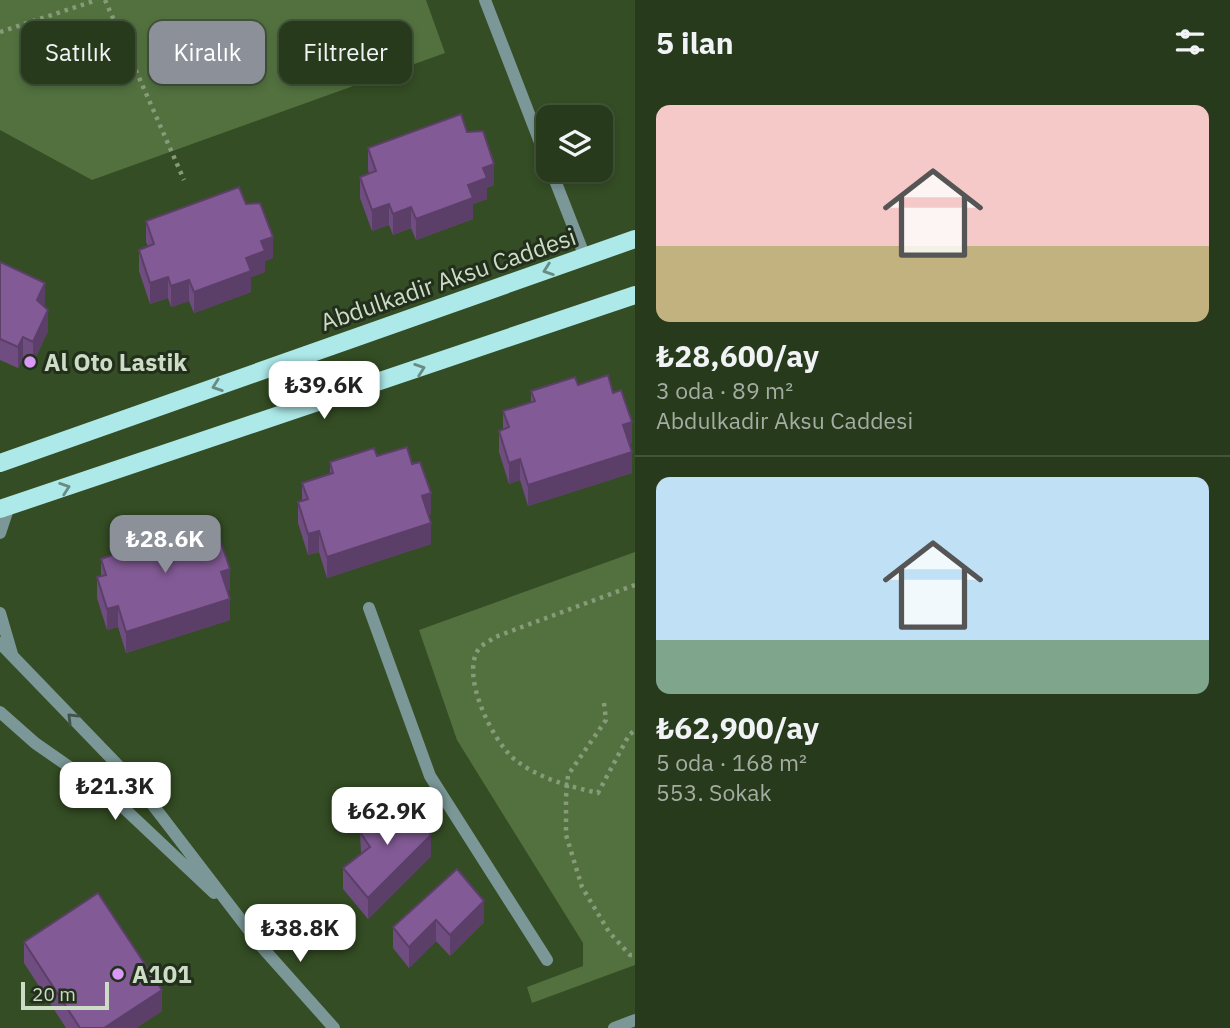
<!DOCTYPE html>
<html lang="tr">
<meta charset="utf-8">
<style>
body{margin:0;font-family:"IBM Plex Sans",sans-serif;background:#334528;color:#f1f3f6;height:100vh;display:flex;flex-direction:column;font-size:26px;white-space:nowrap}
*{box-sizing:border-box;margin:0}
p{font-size:23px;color:#a4ada3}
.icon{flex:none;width:38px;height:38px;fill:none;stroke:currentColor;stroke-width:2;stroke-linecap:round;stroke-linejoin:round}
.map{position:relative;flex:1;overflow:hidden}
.details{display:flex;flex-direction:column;background:#273a1b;width:595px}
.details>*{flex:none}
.banner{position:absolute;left:21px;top:21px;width:508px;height:63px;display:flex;gap:14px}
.controls{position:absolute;left:536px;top:105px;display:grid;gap:14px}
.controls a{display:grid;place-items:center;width:77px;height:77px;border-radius:14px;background:#273a1b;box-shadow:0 4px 10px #0003,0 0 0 2px #43543a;font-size:35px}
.scale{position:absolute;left:21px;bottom:18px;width:88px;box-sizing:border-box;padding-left:7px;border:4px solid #cddcc4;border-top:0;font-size:19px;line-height:24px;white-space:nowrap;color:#cddcc4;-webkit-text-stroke:5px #232f1d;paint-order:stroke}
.price{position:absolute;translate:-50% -60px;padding:0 16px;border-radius:14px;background:#fff;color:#222;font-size:23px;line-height:46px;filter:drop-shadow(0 2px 4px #0008)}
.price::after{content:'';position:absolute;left:50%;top:42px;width:21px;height:16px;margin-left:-10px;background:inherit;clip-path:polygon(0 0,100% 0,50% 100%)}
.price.current{background:#8c9099;color:#fff}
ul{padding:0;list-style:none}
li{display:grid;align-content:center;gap:14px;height:371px;padding:0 21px}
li+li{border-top:2px solid #43543a}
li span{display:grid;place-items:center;height:217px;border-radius:14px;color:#555}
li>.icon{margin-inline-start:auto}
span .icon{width:126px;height:126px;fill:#fffc;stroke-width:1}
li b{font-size:30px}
h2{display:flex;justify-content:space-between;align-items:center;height:84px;padding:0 21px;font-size:30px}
.chip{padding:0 24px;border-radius:14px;background:#273a1b;box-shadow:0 4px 10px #0003,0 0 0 2px #43543a;font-size:24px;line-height:63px}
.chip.current{background:#8c9099;color:#fff}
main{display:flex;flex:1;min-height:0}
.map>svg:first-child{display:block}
.green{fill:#52713f}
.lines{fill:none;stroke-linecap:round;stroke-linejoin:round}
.path{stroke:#879b7b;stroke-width:4.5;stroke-dasharray:3.5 5;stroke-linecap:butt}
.minor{stroke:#7b9797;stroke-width:12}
.major{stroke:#ade9e8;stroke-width:18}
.wall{fill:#704d80}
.shaded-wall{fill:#5b3f68}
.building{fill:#825a95;stroke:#5b3f68;stroke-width:2}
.oneway{stroke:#688c82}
.oneway2{stroke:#425348}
.poi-dot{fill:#d99af7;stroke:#232f1d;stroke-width:2.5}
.labels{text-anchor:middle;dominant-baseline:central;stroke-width:6;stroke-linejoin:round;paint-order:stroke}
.street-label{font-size:24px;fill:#cddcc4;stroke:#232f1d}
.poi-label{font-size:24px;font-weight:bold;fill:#cddcc4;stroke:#232f1d;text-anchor:start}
</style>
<main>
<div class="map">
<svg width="635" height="1028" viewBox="0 0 635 1028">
<rect width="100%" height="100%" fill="#344d24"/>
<path class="green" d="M 0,0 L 426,0 L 445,53 L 92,180 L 0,130 Z
M 635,552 L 635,965 L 532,1003 L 527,987 L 583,966 L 583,943 L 457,740 L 419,630 Z"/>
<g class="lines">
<path class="path" d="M 105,0 L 184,180
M 0,32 L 97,0
M 635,585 L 495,637 C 490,641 481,645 478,650 C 461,677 492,739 513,758 C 537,778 568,786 598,793 L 629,735 L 635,730
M 604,703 L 606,720 L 568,775 L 566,797 L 566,835 L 582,887 L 609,932 L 630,955 L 635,955"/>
<path class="minor" d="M 485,0 L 548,163
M 551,170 L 585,257
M 0,533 L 9,506
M 369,608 L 430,776 L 547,960
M 0,613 L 12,654
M 0,643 L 139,787 L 261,946 L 334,1028
M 0,712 L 35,743 L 111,796 L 214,893
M 614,1028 L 635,1020"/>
<path class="major" d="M 0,463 L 635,239
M 0,509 L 635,295"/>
</g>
<path class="wall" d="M 467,132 L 494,185 L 487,188 L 487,199 L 473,204 L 473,219 L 416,240 L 411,228 L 393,235 L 389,225 L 372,231 L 360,198 L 360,177 L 369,174 L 368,169 L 368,148 Z
M 246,204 L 273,258 L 265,261 L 265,272 L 251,277 L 251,292 L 194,313 L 189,301 L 171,307 L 168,298 L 150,304 L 139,271 L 139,250 L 148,246 L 146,242 L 146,221 Z
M 0,262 L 45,304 L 44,306 L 48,331 L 33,363 L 23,358 L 18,368 L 0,360 Z
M 578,385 L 632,443 L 629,444 L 632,473 L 528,506 L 520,480 L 509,484 L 499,452 L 499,431 L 503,429 L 503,411 L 531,402 L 531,391 Z
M 377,456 L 431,514 L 428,515 L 431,544 L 327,578 L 319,552 L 308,555 L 298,523 L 298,502 L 302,501 L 302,483 L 330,474 L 330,462 Z
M 176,532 L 230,590 L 227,591 L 230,620 L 126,653 L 118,627 L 107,630 L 97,598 L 97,577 L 101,576 L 101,559 L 129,550 L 129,537 Z
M 360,832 L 431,856 L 368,919 L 343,889 L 343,868 L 361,854 Z
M 457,869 L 484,922 L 450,956 L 436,941 L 409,968 L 393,948 L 393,927 Z
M 24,942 L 162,1011 L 136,1028 L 66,1028 L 24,963 Z"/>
<path class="shaded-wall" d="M 494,164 L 494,185 L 487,188 L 487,199 L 473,204 L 473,219 L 416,240 L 416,219 L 468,185 L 483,168 Z
M 389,204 L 389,225 L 372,231 L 372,210 Z
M 411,207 L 411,228 L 393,235 L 393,214 Z
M 273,237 L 273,258 L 265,261 L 265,272 L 251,277 L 251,292 L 194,313 L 194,292 L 246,258 L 261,241 Z
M 168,277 L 168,298 L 150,304 L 150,283 Z
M 189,280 L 189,301 L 171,307 L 171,286 Z
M 45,283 L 45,304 L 37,321 L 37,300 Z
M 48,310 L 48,331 L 33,363 L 33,342 Z
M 23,337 L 23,358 L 18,368 L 18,347 Z
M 632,422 L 632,443 L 623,446 L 623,425 Z
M 632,452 L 632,473 L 528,506 L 528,485 Z
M 520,459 L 520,480 L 509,484 L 509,463 Z
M 431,493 L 431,514 L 422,517 L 422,496 Z
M 431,523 L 431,544 L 327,578 L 327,557 Z
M 319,531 L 319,552 L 308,555 L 308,534 Z
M 230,569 L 230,590 L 221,593 L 221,572 Z
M 230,599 L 230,620 L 126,653 L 126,632 Z
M 118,606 L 118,627 L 107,630 L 107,609 Z
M 431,835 L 431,856 L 368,919 L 368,898 Z
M 484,901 L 484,922 L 450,956 L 450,935 Z
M 436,920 L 436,941 L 409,968 L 409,947 Z
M 162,990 L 162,1011 L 136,1028 L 104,1028 Z"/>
<path class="building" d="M 461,114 L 467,132 L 483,131 L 494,164 L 483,168 L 487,178 L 468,185 L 473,198 L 416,219 L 411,207 L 393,214 L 389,204 L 372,210 L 360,177 L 376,171 L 368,148 Z
M 239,187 L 246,204 L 260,203 L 273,237 L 261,241 L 265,251 L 246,258 L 251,271 L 194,292 L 189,280 L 171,286 L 168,277 L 150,283 L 139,250 L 154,244 L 146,221 Z
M 0,262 L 45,283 L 37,300 L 48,310 L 33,342 L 23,337 L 18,347 L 0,339 Z
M 608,375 L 613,393 L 621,390 L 632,422 L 623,425 L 632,452 L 528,485 L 520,459 L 509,463 L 499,431 L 509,427 L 503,411 L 535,401 L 531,391 L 575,377 L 578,385 Z
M 407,447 L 412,464 L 420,462 L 431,493 L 422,496 L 431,523 L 327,557 L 319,531 L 308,534 L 298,502 L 308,499 L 302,483 L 333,473 L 330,462 L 374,448 L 377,456 Z
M 205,522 L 211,540 L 219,537 L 230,569 L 221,572 L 230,599 L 126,632 L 118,606 L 107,609 L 97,577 L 106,575 L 101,559 L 133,548 L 129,537 L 173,523 L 176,532 Z
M 400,798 L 431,835 L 368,898 L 343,868 L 370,847 L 360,832 Z
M 457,869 L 484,901 L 450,935 L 436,920 L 409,947 L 393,927 Z
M 98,893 L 162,990 L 104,1028 L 80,1028 L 24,942 Z"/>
<defs><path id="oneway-chevron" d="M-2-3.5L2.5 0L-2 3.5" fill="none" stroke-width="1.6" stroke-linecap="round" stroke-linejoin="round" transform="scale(1.75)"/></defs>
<g class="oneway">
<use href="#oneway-chevron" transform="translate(548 270) rotate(161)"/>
<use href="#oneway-chevron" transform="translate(420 369) rotate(-19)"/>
<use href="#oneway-chevron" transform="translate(217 386) rotate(161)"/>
<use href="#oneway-chevron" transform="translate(65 488) rotate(-19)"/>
</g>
<use class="oneway2" href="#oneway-chevron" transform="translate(72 718) rotate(-135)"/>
<g class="poi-dot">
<circle cx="30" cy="362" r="7"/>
<circle cx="118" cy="974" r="7"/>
</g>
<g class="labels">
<g class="street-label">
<text transform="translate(448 279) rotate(-19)">Abdulkadir Aksu Caddesi</text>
</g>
<g class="poi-label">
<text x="44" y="362">Al Oto Lastik</text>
<text x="132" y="974">A101</text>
</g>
</g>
</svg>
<div class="controls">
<a><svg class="icon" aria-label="layers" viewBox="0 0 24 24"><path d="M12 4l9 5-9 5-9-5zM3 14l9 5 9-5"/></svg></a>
</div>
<div class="scale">20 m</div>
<b class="price" style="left:324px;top:421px">₺39.6K</b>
<b class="price current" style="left:165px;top:575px">₺28.6K</b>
<b class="price" style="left:115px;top:822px">₺21.3K</b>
<b class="price" style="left:387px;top:847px">₺62.9K</b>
<b class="price" style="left:300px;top:964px">₺38.8K</b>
<div class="banner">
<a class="chip">Satılık</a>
<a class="chip current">Kiralık</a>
<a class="chip">Filtreler</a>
</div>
</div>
<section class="details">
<h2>5 ilan<svg class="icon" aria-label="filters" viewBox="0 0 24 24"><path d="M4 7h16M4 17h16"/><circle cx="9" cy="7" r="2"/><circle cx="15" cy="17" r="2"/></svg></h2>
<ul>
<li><span style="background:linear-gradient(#f6c9c9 65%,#c2b280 0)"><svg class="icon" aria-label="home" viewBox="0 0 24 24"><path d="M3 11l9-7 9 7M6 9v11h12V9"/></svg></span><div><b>₺28,600/ay</b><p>3 oda · 89 m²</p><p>Abdulkadir Aksu Caddesi</p></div></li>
<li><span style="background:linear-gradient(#bfe0f5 75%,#7fa58c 0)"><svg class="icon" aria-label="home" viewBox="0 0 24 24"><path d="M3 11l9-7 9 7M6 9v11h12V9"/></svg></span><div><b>₺62,900/ay</b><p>5 oda · 168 m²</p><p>553. Sokak</p></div></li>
</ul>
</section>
</main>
